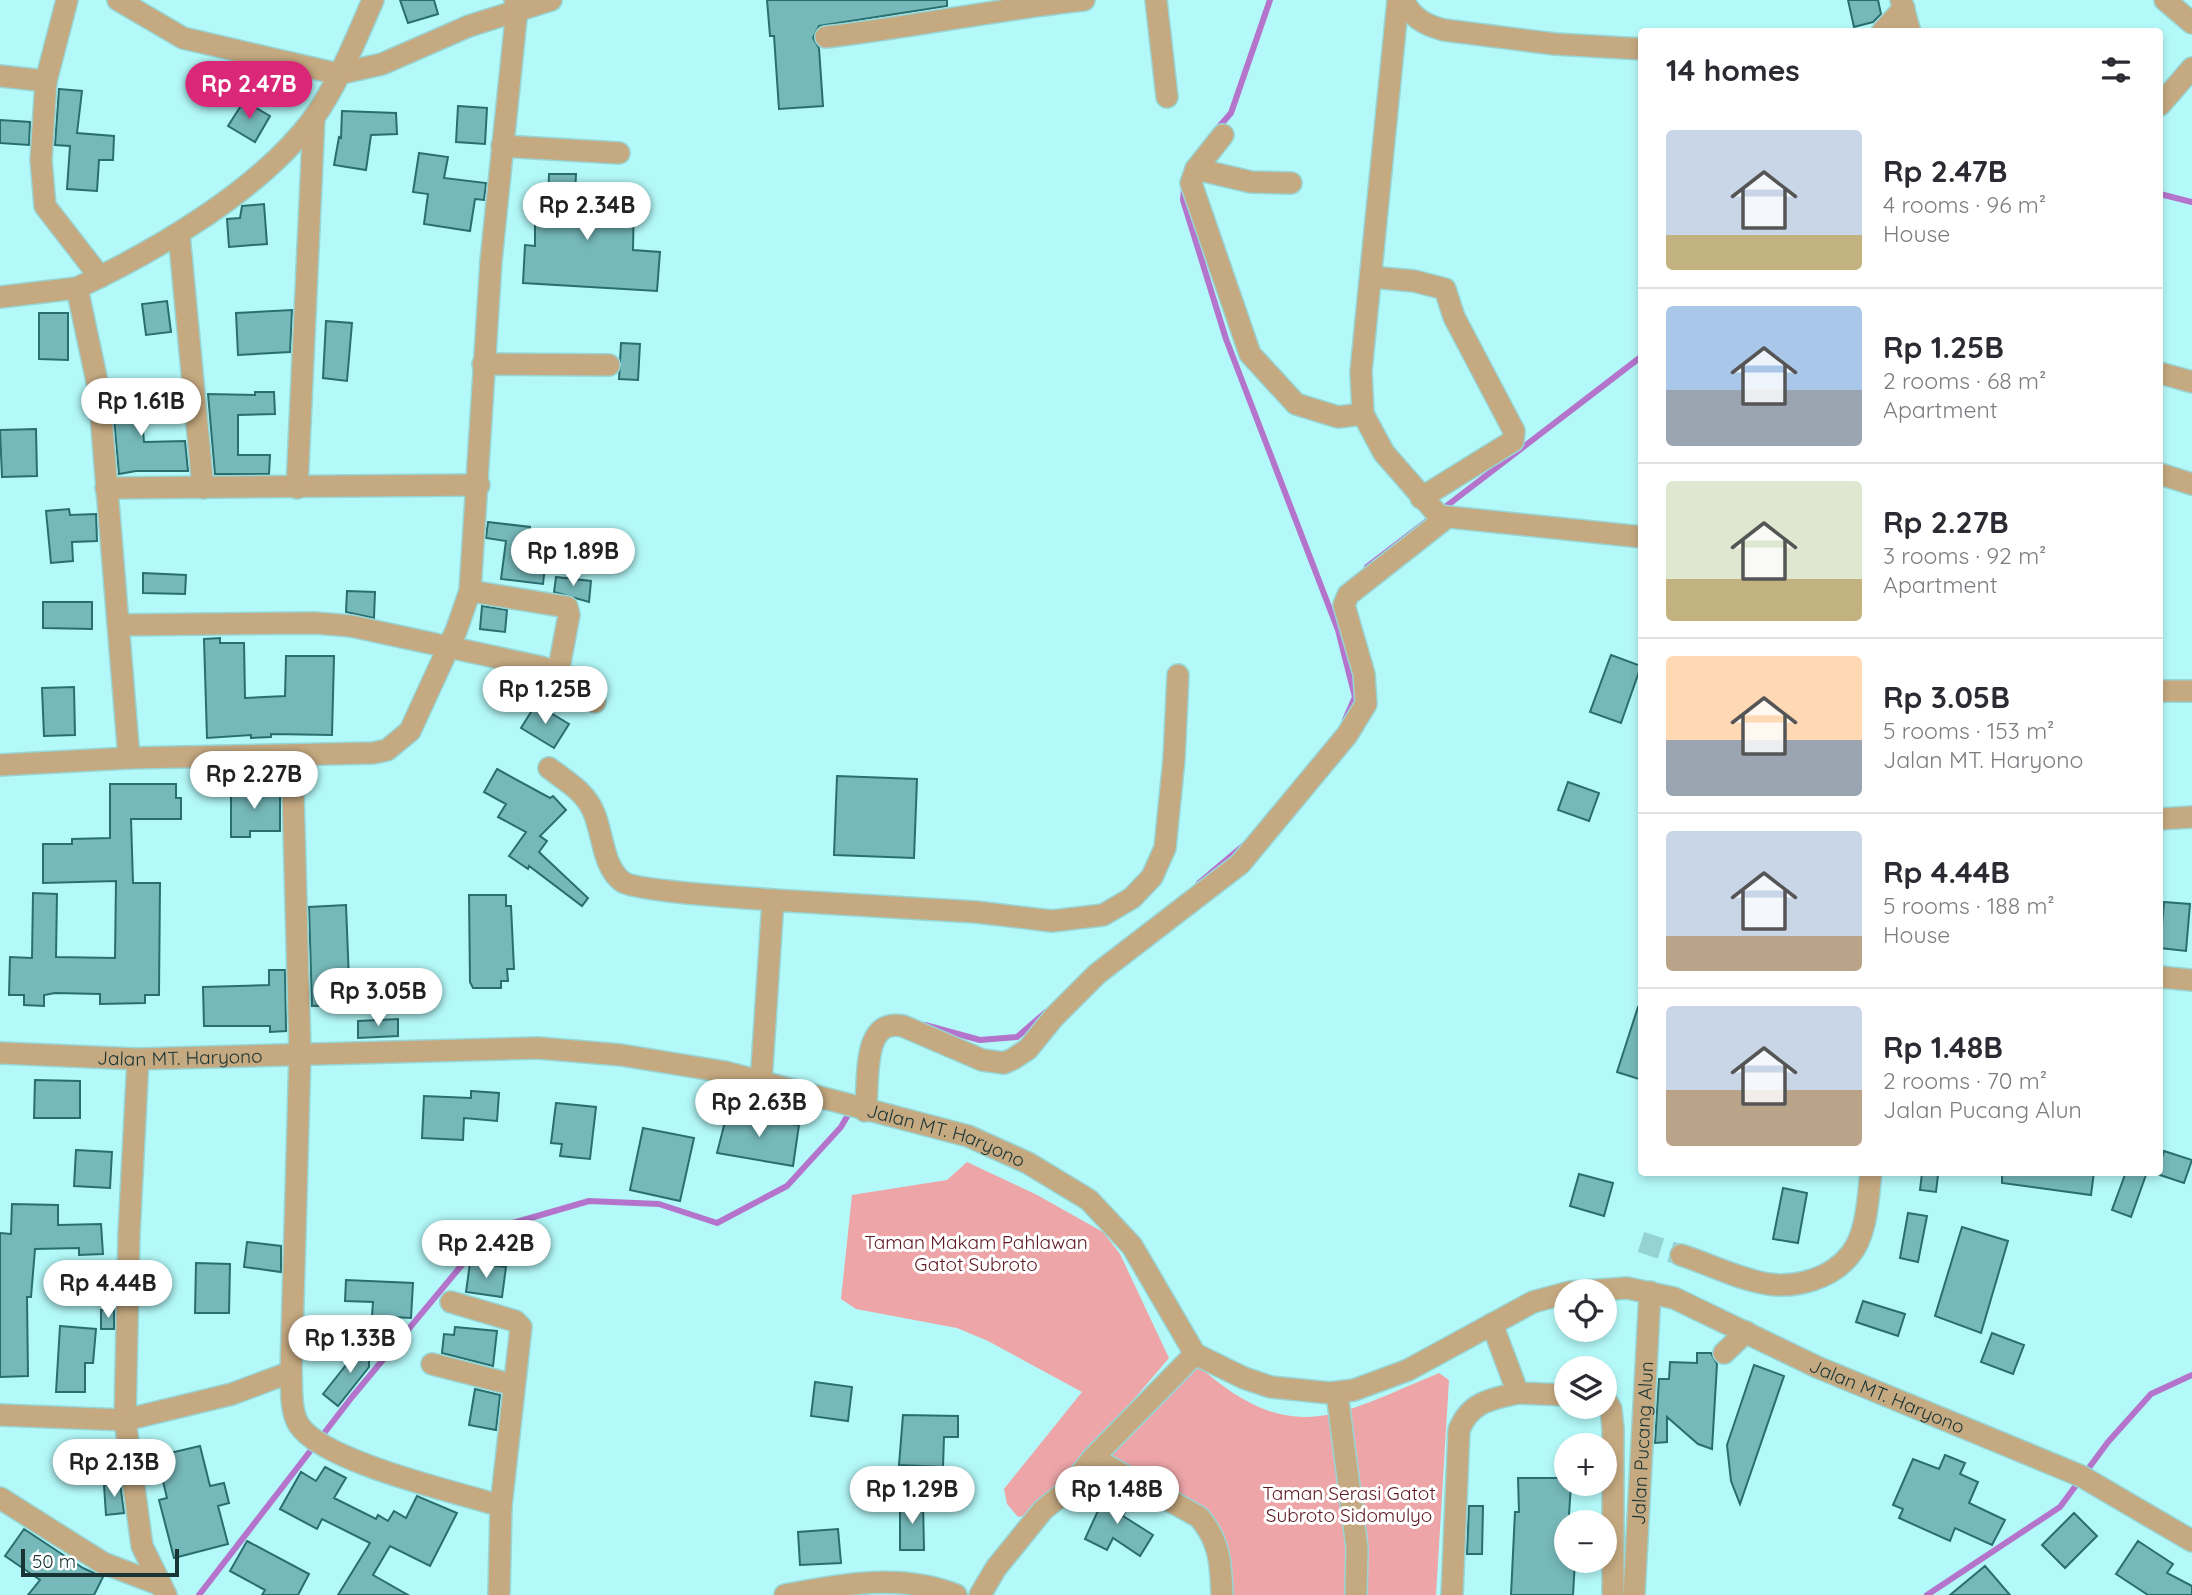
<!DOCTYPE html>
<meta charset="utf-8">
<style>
body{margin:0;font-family:Quicksand,sans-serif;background:#f7f7f7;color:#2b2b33;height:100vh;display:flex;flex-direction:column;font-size:26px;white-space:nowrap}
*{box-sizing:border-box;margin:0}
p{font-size:23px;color:#7c7c81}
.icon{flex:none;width:38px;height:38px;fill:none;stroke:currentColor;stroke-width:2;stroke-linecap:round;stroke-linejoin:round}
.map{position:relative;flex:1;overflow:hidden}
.side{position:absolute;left:1638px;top:28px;width:525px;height:1148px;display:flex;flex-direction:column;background:#fff;border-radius:7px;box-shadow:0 4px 10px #0003}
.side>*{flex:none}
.buttons{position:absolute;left:1554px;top:1279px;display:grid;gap:14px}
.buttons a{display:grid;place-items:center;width:63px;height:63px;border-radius:50%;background:#fff;box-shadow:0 4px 10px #0003;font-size:35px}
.scale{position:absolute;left:21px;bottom:18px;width:158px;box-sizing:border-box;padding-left:7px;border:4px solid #183435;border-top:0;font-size:19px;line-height:24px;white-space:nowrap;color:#183435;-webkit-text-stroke:5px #fff;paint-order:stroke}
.price{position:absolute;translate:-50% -60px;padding:0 16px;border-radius:24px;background:#fff;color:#222;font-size:23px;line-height:46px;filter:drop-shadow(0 2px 4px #0008)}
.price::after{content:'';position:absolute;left:50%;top:42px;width:21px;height:16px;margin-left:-10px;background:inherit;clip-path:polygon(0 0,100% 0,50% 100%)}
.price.current{background:#db2777;color:#fff}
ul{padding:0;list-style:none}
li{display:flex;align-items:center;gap:21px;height:175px;padding:0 28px}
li+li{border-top:2px solid #e1e1e2}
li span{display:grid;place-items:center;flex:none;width:196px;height:140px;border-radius:7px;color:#555}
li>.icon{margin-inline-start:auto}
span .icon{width:84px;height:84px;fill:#fffc;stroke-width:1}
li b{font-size:30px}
h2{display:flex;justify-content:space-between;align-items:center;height:84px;padding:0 28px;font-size:30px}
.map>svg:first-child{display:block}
.green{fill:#eda5a8}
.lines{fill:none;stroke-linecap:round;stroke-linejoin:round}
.stream{stroke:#b474cc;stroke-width:6}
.building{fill:#76b9ba;stroke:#2a6f70;stroke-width:2}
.minor-tunnel{stroke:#95d2d2;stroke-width:21;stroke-dasharray:21 10;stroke-linecap:butt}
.minor-casing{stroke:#98d6d6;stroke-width:24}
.minor{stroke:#c5a980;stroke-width:21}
.labels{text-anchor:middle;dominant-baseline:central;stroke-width:6;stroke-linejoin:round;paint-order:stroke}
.street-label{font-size:19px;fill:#183435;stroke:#fff}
.park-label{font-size:19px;fill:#5d1520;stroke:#fff}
</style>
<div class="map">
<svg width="2192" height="1595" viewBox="0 0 2192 1595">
<rect width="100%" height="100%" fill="#b4f9f9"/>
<path class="green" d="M 967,1162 L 1037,1195 L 1103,1232 L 1120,1254 L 1169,1358 L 1065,1480 L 1032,1514 L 1018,1517 L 1007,1504 L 1004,1489 L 1082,1392 L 988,1341 L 957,1328 L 856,1309 L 841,1299 L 852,1195 L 947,1180 Z
M 1194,1362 C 1290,1449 1334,1417 1439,1373 L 1449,1380 L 1436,1595 L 1226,1595 L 1199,1512 L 1098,1461 Z"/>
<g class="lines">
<path class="stream" d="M 1217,129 L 1231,113 L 1270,0
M 1184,188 L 1183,200 L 1226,339 L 1338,630 L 1355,697 L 1345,720
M 2160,194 L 2192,202
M 1367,567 L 1642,356
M 1199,883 L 1244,845
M 925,1025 L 980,1040 L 1017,1037 L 1046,1012
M 199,1595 L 352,1397 L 476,1248 L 513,1223 L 589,1201 L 659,1204 L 717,1223 L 787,1186 L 841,1127 L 852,1108
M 1927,1595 L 2060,1507 L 2108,1442 L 2151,1394 L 2192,1375"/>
</g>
<path class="building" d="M 400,0 L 434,0 L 438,14 L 408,23 Z
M 767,0 L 947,0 L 947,6 L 819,26 L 813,38 L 819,48 L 823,106 L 779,109 L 774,36 L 770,36 Z
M 1848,0 L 1878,0 L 1881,14 L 1873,22 L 1854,27 Z
M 59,89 L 82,91 L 77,133 L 114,136 L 113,160 L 99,160 L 97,191 L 67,189 L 70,146 L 55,145 Z
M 244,101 L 270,116 L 255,142 L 228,126 Z
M 458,106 L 487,108 L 485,144 L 456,142 Z
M 342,111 L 396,113 L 397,134 L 371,135 L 366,170 L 334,165 L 339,137 L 341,138 Z
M 0,120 L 30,122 L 29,145 L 0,143 Z
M 419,153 L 448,157 L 444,178 L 486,183 L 484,200 L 475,199 L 470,231 L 424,224 L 428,194 L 413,192 Z
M 549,174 L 576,174 L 575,195 L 634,196 L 633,250 L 660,252 L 657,291 L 523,283 L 525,245 L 535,246 L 535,203 L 548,203 Z
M 264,204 L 267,244 L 229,247 L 227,219 L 240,218 L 242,206 Z
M 167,301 L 171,332 L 146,335 L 142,304 Z
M 292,310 L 290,352 L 238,355 L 236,313 Z
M 39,313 L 68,313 L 68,360 L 39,359 Z
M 326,321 L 352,323 L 347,381 L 323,378 Z
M 621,343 L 640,344 L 638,380 L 619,379 Z
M 139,384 L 144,442 L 185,441 L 188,471 L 136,471 L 119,474 L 111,386 Z
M 255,392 L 274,392 L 275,414 L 238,415 L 238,455 L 270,455 L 269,474 L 215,474 L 208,394 L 255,395 Z
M 36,429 L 37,476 L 2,477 L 0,430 Z
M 69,509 L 70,515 L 96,514 L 97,541 L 72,542 L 73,561 L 51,563 L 46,511 Z
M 488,522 L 530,527 L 528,546 L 547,549 L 543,584 L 501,579 L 506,541 L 486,538 Z
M 143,573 L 186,575 L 185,594 L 143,593 Z
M 556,577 L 591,581 L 589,602 L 554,592 Z
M 347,591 L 375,592 L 374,618 L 346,612 Z
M 43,602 L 92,602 L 92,629 L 43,628 Z
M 482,606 L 507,610 L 505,632 L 480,629 Z
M 220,638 L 220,643 L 244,643 L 245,698 L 285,696 L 286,656 L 334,656 L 332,735 L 271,734 L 271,737 L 251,738 L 251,735 L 207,738 L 204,639 Z
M 1611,655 L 1641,666 L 1621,723 L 1590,712 Z
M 74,687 L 75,735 L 44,736 L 42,688 Z
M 536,704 L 569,724 L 554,748 L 521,728 Z
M 497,769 L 550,798 L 553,796 L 566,810 L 540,836 L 547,841 L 539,852 L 588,898 L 582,906 L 529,866 L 528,869 L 509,856 L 526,832 L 498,817 L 506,804 L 484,792 Z
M 837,776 L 917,779 L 914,858 L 834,855 Z
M 243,782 L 263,782 L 263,792 L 280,793 L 280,831 L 250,831 L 250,837 L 231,837 L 231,792 L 243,792 Z
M 1568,782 L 1599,793 L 1589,821 L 1558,810 Z
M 110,784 L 176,784 L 176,798 L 181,798 L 181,819 L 131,819 L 133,883 L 160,883 L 159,995 L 145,995 L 145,1003 L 100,1004 L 100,994 L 55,993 L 44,995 L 44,1006 L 24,1005 L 24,995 L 9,995 L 10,957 L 32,958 L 33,893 L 57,894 L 56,957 L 115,958 L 116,881 L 43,883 L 43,844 L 72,844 L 72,839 L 110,838 Z
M 469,895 L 506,895 L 506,906 L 511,906 L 514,969 L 507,969 L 508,981 L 501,981 L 501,988 L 473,988 L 470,982 Z
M 2164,902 L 2190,904 L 2186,951 L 2160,948 Z
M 346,905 L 350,1005 L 312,1006 L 309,907 Z
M 269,970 L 285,970 L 286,1031 L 270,1032 L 270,1026 L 204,1026 L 203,987 L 269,985 Z
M 1638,1007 L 1642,1008 L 1642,1080 L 1617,1072 Z
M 398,1019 L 398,1036 L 358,1038 L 358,1021 Z
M 35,1080 L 80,1081 L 80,1118 L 34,1118 Z
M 471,1091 L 499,1093 L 497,1121 L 464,1118 L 463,1140 L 422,1138 L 424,1096 L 471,1098 Z
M 556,1103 L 596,1107 L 590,1159 L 560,1156 L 562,1144 L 551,1143 Z
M 728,1110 L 756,1117 L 755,1120 L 799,1125 L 793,1166 L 717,1153 Z
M 643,1128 L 694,1138 L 680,1201 L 630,1190 Z
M 76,1150 L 112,1152 L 110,1188 L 74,1186 Z
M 2164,1151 L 2192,1160 L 2184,1183 L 2157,1174 Z
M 2002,1172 L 2094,1172 L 2091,1195 L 2002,1183 Z
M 2126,1172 L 2147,1172 L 2131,1217 L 2112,1210 Z
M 1922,1173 L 1938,1175 L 1936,1192 L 1920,1190 Z
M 1579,1174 L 1613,1183 L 1604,1216 L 1570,1206 Z
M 1783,1188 L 1807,1193 L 1798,1243 L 1773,1239 Z
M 12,1204 L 58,1205 L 58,1225 L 101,1224 L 103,1254 L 79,1255 L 79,1248 L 35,1249 L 31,1297 L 27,1297 L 28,1376 L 0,1377 L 0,1233 L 11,1234 Z
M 1908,1213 L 1927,1216 L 1918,1262 L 1900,1258 Z
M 1962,1227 L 2008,1241 L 1981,1333 L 1935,1316 Z
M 247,1242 L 281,1246 L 281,1272 L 244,1267 Z
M 196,1263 L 230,1264 L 229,1313 L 195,1313 Z
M 470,1263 L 506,1267 L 502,1297 L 466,1292 Z
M 346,1280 L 413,1283 L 411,1318 L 372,1316 L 373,1302 L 345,1301 Z
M 1863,1301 L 1905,1314 L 1898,1336 L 1856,1322 Z
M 101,1310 L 114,1310 L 114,1329 L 101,1329 Z
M 60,1326 L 96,1329 L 93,1363 L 85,1363 L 85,1392 L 56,1392 Z
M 455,1327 L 497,1331 L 493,1366 L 442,1353 L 444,1334 L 454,1335 Z
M 1992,1333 L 2024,1345 L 2013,1374 L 1981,1362 Z
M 369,1336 L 369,1367 L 338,1406 L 323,1394 Z
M 1697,1353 L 1711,1353 L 1717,1364 L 1712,1449 L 1698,1444 L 1667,1417 L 1667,1442 L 1655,1443 L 1659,1379 L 1669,1379 L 1670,1362 L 1697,1363 Z
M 1754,1365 L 1784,1376 L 1740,1504 L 1731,1481 L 1727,1445 Z
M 815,1382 L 852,1387 L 848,1421 L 811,1416 Z
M 475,1389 L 500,1395 L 496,1430 L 469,1425 Z
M 903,1415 L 958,1416 L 958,1437 L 944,1437 L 943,1467 L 899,1465 Z
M 200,1446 L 210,1486 L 224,1483 L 229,1503 L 218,1506 L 228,1544 L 174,1558 L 159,1500 L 167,1498 L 157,1456 Z
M 1945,1455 L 1965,1463 L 1960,1474 L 1978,1482 L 1969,1503 L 2005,1520 L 1992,1545 L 1955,1528 L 1950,1541 L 1899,1518 L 1903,1509 L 1893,1505 L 1913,1459 L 1939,1469 Z
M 325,1467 L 346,1478 L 334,1498 L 376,1519 L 378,1515 L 388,1521 L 394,1511 L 406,1518 L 417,1496 L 457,1513 L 430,1566 L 390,1546 L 373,1575 L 408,1595 L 338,1595 L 370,1543 L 322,1519 L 317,1529 L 280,1509 L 301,1472 L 316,1481 Z
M 1518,1478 L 1566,1478 L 1566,1484 L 1571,1484 L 1566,1561 L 1575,1561 L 1573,1595 L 1511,1595 L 1515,1512 L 1519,1512 Z
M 120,1483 L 124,1513 L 106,1515 L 104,1485 Z
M 1107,1491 L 1130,1501 L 1123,1516 L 1153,1535 L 1140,1556 L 1113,1538 L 1107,1550 L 1085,1539 Z
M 900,1502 L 923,1502 L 924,1550 L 900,1550 Z
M 1469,1506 L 1483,1506 L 1482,1554 L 1467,1554 Z
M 2074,1513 L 2097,1536 L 2065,1568 L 2042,1545 Z
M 24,1529 L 83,1568 L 103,1577 L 94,1595 L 28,1595 L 40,1580 L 5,1556 Z
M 838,1529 L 841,1563 L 800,1565 L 798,1532 Z
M 247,1541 L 309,1574 L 298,1595 L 262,1595 L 265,1590 L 230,1571 Z
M 2138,1541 L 2173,1564 L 2167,1573 L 2192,1586 L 2192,1595 L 2148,1595 L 2116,1574 Z
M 1985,1566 L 2010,1595 L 1950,1595 Z"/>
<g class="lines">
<path class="minor-tunnel" d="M 1641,1242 L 1681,1255"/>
<defs>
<g id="minor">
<path d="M 67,0 L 46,81 L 41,160 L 45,206 L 100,277"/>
<path d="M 118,0 L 183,38 L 338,74 L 382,64 L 469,26 L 551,0"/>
<path d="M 1156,0 L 1167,97"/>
<path d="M 1398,0 L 1361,371 L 1363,414 L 1384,453 L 1439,516 L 1642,537"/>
<path d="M 1403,0 C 1412,18 1425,25 1444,30 L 1555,44 L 1642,49"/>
<path d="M 1901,0 L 1910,32"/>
<path d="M 2165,0 L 2192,23"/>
<path d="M 1882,32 L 1904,8"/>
<path d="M 826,37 C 913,27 998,9 1084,0"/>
<path d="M 0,76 L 46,81"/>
<path d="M 2160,105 L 2192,68"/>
<path d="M 1223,135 L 1196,169 L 1191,183 L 1250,354 L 1296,404 L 1338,417 L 1363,414"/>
<path d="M 502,146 L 619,153"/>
<path d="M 1196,169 L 1251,182 L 1291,183"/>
<path d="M 179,234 L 203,488"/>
<path d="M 1371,277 L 1414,281 L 1445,289 L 1454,317 L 1514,431 L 1513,441 L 1421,498"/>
<path d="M 0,297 L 77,288"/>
<path d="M 483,364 L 609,365"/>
<path d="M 2160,373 L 2192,382"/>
<path d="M 2160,474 L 2192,484"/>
<path d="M 106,488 L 479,485"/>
<path d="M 297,488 L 314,117"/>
<path d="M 470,591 L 567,607 L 569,615 L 558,673"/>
<path d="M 119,625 L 315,623 L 351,626 L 541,667 L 558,673 L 595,702"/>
<path d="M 2160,691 L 2192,691"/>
<path d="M 129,758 L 99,391 L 77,288 C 157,250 259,191 313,119 C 338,84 356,39 373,0"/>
<path d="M 0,765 L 129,758 L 373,753 L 387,750 L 410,731 L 456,631 L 470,591 L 491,261 L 517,9 L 515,0"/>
<path d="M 549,768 C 566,781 586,792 594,813 C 603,834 603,868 623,882 C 636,891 749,898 773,900"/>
<path d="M 2160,819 L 2192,817"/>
<path d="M 2160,977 L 2192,980"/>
<path id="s1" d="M 0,1053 L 138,1059 L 538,1048 L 621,1055 L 725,1072 L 968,1136 L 1028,1163 L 1089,1200 L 1132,1246 L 1195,1354 L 1244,1378 L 1271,1387 L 1330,1393 L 1354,1390 L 1408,1370 L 1533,1302 L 1566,1293"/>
<path d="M 138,1059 L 129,1233 L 125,1420 L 142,1546 L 166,1595"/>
<path d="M 761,1082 L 773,900 L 976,912 L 1052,921 L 1103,915 L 1132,898 L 1152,877 L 1165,848 L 1174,759 L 1178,675"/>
<path d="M 865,1111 C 870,1084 860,1017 903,1026 L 982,1060 L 1004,1063 L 1013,1059 L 1028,1049 L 1054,1017 L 1097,974 L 1240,864 L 1347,735 L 1366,704 L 1364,674 L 1344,605 L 1348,595 L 1446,518"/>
<path d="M 1681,1255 C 1709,1264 1738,1279 1768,1284 C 1796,1288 1831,1279 1850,1255 C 1867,1235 1868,1198 1871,1172"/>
<path id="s2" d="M 1570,1292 L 1627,1288 L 1674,1298 L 1817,1367 L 2081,1476 L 2192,1541"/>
<path d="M 451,1302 L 515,1321 L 521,1327 L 501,1506 L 499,1595"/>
<path d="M 1492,1324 L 1518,1393 L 1566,1395"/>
<path d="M 1724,1353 L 1746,1332"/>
<path d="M 432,1364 L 514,1385"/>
<path d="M 291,1372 C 292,1388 290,1411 299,1425 C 323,1462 456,1492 501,1506"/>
<path d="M 1337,1393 L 1357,1548 L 1356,1593"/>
<path d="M 1605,1399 L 1611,1409 L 1613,1429 L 1613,1595"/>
<path d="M 0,1415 L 125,1420 L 232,1394 L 291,1372 L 300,1052 L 292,755"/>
<path d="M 1093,1458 L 1199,1517 C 1220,1541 1221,1565 1222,1595"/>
<path d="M 0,1498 L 103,1563 L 161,1585"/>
<path d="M 785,1595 C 842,1584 901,1573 956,1595"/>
<path d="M 980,1595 L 996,1568 L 1043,1510 L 1069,1489 L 1093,1458 L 1195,1354"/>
<path d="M 1452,1595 L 1459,1430 C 1470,1402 1491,1399 1518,1393"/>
<path id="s3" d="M 1634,1595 L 1650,1292"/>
</g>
</defs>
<use href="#minor" class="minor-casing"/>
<use href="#minor" class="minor"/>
</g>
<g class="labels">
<g class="street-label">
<text stroke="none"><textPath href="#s1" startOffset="180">Jalan MT. Haryono</textPath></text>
<text stroke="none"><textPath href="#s1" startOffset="957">Jalan MT. Haryono</textPath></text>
<text stroke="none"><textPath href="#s2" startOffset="340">Jalan MT. Haryono</textPath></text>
<text stroke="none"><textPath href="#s3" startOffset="152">Jalan Pucang Alun</textPath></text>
</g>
<g class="park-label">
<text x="976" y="1242">Taman Makam Pahlawan<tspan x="976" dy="22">Gatot Subroto</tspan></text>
<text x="1349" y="1493">Taman Serasi Gatot<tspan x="1349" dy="22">Subroto Sidomulyo</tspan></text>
</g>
</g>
</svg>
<div class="buttons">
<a><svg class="icon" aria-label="locate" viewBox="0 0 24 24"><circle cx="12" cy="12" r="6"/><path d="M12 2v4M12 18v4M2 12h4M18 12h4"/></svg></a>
<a><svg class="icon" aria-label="layers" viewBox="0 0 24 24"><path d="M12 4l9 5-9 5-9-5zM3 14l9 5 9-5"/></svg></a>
<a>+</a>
<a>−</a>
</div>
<div class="scale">50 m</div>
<b class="price current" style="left:249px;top:121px">Rp 2.47B</b>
<b class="price" style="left:587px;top:242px">Rp 2.34B</b>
<b class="price" style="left:141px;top:438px">Rp 1.61B</b>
<b class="price" style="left:573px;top:588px">Rp 1.89B</b>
<b class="price" style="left:545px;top:726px">Rp 1.25B</b>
<b class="price" style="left:254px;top:811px">Rp 2.27B</b>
<b class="price" style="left:378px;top:1028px">Rp 3.05B</b>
<b class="price" style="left:759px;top:1139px">Rp 2.63B</b>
<b class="price" style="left:486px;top:1280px">Rp 2.42B</b>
<b class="price" style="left:108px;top:1320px">Rp 4.44B</b>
<b class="price" style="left:350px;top:1375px">Rp 1.33B</b>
<b class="price" style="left:114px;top:1499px">Rp 2.13B</b>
<b class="price" style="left:912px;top:1526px">Rp 1.29B</b>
<b class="price" style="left:1117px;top:1526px">Rp 1.48B</b>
<section class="side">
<h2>14 homes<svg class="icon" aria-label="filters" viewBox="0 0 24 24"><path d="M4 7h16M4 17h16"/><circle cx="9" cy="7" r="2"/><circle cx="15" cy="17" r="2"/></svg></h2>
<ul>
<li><span style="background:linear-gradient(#c9d6e8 75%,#c2b280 0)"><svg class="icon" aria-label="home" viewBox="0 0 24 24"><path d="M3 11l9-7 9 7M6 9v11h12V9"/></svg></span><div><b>Rp 2.47B</b><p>4 rooms · 96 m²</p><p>House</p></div></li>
<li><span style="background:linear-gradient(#a9c7e8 60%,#9aa5b1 0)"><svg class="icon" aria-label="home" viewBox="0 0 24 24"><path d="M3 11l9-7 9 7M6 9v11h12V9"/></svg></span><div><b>Rp 1.25B</b><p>2 rooms · 68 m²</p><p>Apartment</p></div></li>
<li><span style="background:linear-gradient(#dfe7d0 70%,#c2b280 0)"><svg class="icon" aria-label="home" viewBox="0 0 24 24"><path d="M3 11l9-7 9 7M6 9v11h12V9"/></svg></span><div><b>Rp 2.27B</b><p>3 rooms · 92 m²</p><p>Apartment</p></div></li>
<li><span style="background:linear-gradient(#ffd9b3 60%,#9aa5b1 0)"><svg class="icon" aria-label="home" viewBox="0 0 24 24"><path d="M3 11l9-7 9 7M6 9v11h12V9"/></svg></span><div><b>Rp 3.05B</b><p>5 rooms · 153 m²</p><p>Jalan MT. Haryono</p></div></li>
<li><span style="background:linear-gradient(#c9d6e8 75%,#b9a48a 0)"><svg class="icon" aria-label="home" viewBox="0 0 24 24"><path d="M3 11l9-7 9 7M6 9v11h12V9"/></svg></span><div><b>Rp 4.44B</b><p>5 rooms · 188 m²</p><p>House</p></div></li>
<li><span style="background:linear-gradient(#c9d6e8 60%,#b9a48a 0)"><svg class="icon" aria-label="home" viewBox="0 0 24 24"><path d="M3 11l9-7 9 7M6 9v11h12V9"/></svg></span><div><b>Rp 1.48B</b><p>2 rooms · 70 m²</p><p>Jalan Pucang Alun</p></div></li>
</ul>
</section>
</div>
